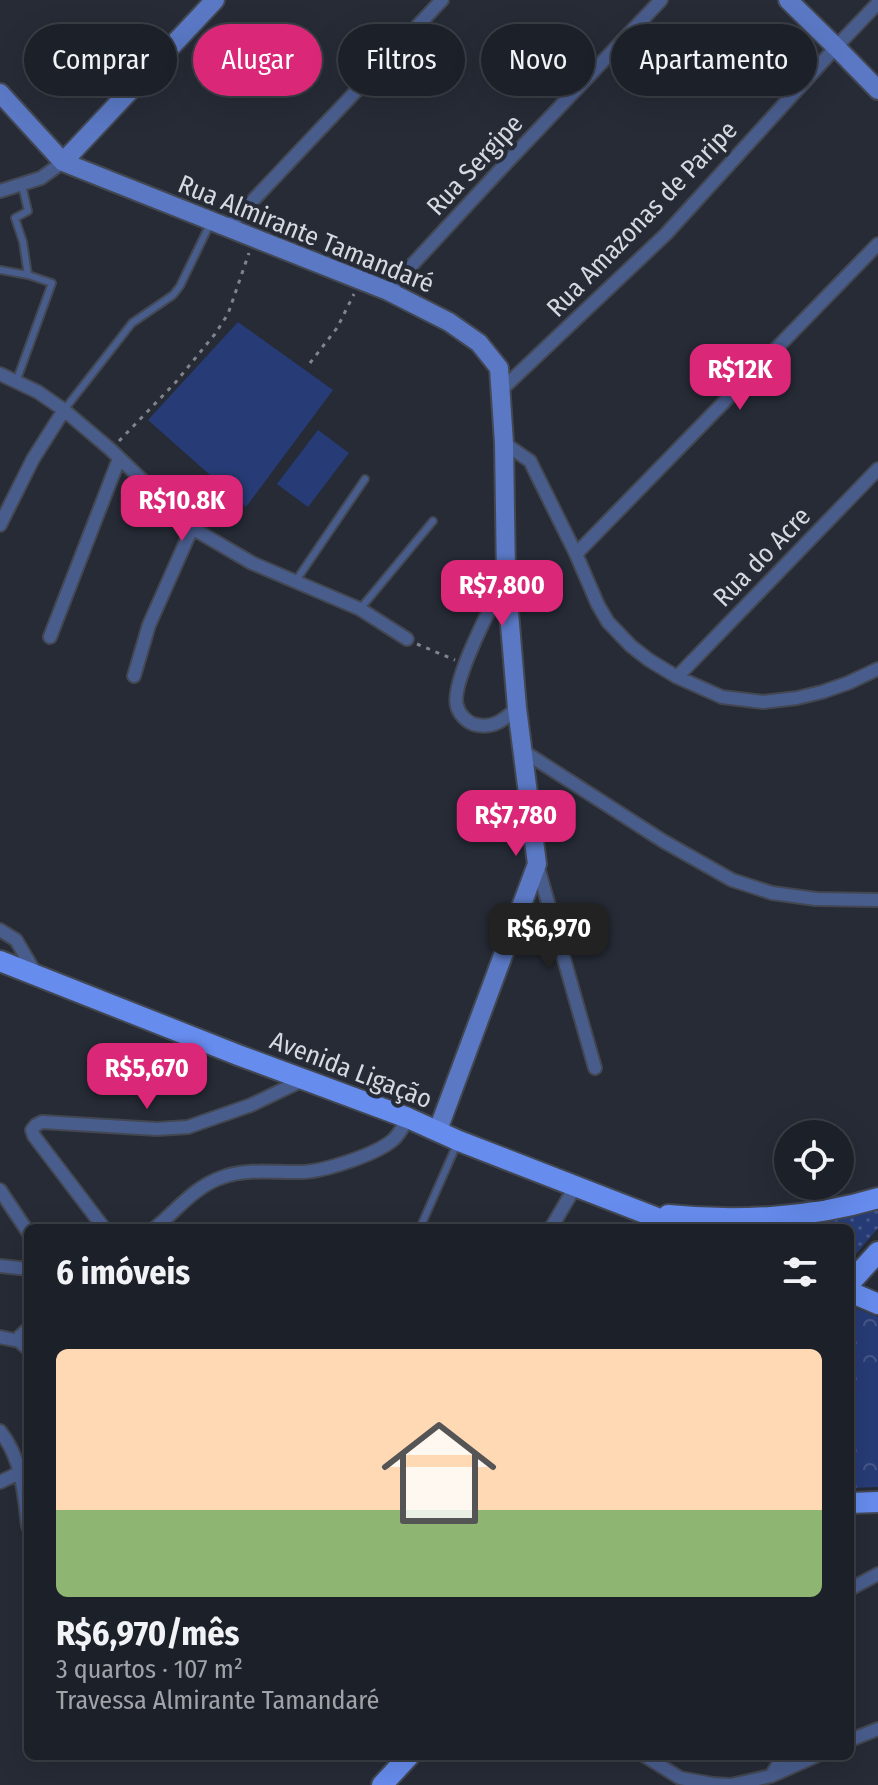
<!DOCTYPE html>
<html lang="pt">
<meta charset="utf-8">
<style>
body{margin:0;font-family:"Fira Sans Condensed",sans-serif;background:#252830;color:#f1f3f6;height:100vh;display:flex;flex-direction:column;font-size:30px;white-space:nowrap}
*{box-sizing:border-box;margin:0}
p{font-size:26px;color:#a0a3a8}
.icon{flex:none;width:44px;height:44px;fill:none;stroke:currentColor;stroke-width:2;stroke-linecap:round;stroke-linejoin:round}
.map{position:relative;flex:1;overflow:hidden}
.drawer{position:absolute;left:24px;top:1224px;width:830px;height:536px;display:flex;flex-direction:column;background:#1c2028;border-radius:12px;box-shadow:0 8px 32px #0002,0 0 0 2px #3a3e45}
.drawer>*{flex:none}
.guide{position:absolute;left:24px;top:24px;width:830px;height:72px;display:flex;gap:16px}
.buttons{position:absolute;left:774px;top:1120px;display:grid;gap:16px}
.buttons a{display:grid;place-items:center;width:80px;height:80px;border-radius:50%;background:#1c2028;box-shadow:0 8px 32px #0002,0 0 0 2px #3a3e45;font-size:40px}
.price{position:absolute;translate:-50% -68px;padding:0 18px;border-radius:16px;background:#db2777;color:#fff;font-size:26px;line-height:52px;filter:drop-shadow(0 2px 4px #0008)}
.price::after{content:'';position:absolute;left:50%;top:48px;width:24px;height:18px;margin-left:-12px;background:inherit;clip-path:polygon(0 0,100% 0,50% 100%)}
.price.current{background:#222;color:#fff}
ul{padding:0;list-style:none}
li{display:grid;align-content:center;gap:16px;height:424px;padding:0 32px}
li span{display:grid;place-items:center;height:248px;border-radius:12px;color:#555}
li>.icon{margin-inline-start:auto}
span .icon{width:144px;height:144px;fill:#fffc;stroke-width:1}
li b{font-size:34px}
h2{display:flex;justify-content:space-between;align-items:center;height:96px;padding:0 32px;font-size:34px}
.tag{padding:0 28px;border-radius:36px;background:#1c2028;box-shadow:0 8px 32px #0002,0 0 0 2px #3a3e45;font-size:28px;line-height:72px}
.tag.current{background:#db2777;color:#fff}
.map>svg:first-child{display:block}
.grass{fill:url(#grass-dots)}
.park{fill:url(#park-crowns)}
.pitch{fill:#273c76}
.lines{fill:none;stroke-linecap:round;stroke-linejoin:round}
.service-casing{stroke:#424751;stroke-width:10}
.minor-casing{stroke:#424751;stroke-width:16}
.secondary-casing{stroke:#424751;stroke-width:22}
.primary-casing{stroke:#424751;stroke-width:24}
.path{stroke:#80848d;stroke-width:3;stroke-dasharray:4 6;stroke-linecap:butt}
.service{stroke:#495d8d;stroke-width:6}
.minor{stroke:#495d8d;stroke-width:12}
.secondary{stroke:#5a78c4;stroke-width:18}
.primary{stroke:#668cee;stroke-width:20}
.labels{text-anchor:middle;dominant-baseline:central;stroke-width:8;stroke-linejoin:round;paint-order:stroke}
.street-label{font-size:26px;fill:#d6d9e0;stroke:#262b36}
</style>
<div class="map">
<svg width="878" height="1785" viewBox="0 0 878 1785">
<defs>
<pattern id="grass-dots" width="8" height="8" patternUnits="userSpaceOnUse" patternTransform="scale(2)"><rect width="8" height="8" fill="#273c76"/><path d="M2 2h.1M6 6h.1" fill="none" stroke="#465889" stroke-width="1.8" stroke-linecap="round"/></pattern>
<pattern id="park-crowns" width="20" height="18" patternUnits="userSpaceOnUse" patternTransform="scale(2)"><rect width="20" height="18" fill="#273c76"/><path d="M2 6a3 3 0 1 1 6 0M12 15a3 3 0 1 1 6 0" fill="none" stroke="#465889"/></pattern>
</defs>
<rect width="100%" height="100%" fill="#262b36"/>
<path class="grass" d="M 878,1205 L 878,1228 L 850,1261 L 850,1228 L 721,1228 Z"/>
<path class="park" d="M 850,1306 L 878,1317 L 878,1487 L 850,1488 Z"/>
<path class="pitch" d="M 238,322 L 333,390 L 246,507 L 148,420 Z
M 318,430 L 349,453 L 308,507 L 277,484 Z
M 878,1365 L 878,1462 L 850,1442 L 850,1404 Z"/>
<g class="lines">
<defs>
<path id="service" d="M 0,270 L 28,275
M 16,382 L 52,283 L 28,275 L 23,242 L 15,218 L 28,211 L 22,185
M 64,410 L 132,323 L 173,295 L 180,286 L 211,222
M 295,582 L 365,479
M 360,609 L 433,521
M 420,1228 L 457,1144"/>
<path id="minor" d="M 0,191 L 41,178 L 63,162
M 227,228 L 442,0
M 388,291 L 497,173 L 661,0
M 0,374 L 38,392 L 64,410 L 110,449 L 192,528 L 252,563 L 360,609 L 407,639
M 499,392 L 666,234 L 836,47 L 878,3
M 504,443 L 530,461 L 576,554 L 598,605 L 608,622 L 631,646 L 649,660 L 677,677 L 722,697 L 763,702 L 797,698 L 822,692 L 848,683 L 878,669
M 0,525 L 33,459 L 64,410
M 576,554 L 878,244
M 505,578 C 493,603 450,683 457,706 C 459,714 466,721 473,724 C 492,730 504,720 517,708
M 50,637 L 119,459
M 134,676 L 149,625 L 192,528
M 677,677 L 878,469
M 523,751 L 663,841 L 732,880 L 772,893 L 816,899 L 878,900
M 537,864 L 595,1068
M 0,930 L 16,940 L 36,974
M 0,1190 L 28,1232
M 104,1228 L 34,1136 L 32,1130 L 36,1125 L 42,1122 L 157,1129 L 188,1127 L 251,1105 L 303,1080
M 155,1228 C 177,1210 195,1186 223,1177 C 248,1168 277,1173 303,1172 C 325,1171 378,1154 394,1139 C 400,1133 404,1125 408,1118
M 551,1228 L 575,1187
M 0,1266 L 28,1269
M 0,1337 L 19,1341 L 28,1349
M 16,1340 L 28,1329
M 0,1431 C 22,1459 24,1492 28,1526
M 0,1482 L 21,1472
M 850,1589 L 878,1574
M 850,1740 L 878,1729
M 645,1756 L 680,1778 L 713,1784 L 731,1785 L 771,1776 L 816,1756
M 771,1776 L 783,1756"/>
<path id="secondary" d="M 788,0 L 836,47 L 878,90
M 0,93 L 63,162 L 388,291 L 449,322 L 479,343 L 499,368 L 504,443 L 506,576 L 517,708 L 537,864 L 438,1130
M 63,162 L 215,0"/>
<path id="primary" d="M 0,961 L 238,1055 L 408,1118 L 459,1141 L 683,1228
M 668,1215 C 737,1222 812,1218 878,1198
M 850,1283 L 878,1252
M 850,1292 L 878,1304
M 850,1503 L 878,1502
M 382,1785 L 409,1756"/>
</defs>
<use href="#service" class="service-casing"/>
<use href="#minor" class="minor-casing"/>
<use href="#secondary" class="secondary-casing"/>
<use href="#primary" class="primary-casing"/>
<path class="path" d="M 310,363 L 337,328 L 354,294
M 119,441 L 175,383 L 215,334 L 228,314 L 249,253
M 417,644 L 455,660"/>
<use href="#service" class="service"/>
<use href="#minor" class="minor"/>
<use href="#secondary" class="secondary"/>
<use href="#primary" class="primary"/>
</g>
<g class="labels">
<g class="street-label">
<text transform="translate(475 165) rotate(-47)">Rua Sergipe</text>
<text transform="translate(642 219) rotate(-46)">Rua Amazonas de Paripe</text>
<text transform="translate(306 234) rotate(22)">Rua Almirante Tamandaré</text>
<text transform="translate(762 557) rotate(-46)">Rua do Acre</text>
<text transform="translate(351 1070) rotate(21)">Avenida Ligação</text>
</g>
</g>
</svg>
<div class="buttons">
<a><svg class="icon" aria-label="locate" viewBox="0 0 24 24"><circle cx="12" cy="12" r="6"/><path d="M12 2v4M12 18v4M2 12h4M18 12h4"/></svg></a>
</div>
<b class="price" style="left:740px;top:412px">R$12K</b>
<b class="price" style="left:182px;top:543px">R$10.8K</b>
<b class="price" style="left:502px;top:628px">R$7,800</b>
<b class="price" style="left:516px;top:858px">R$7,780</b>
<b class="price current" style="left:549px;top:971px">R$6,970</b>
<b class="price" style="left:147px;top:1111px">R$5,670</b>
<div class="guide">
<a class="tag">Comprar</a>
<a class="tag current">Alugar</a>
<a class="tag">Filtros</a>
<a class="tag">Novo</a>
<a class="tag">Apartamento</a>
</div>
<section class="drawer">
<h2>6 imóveis<svg class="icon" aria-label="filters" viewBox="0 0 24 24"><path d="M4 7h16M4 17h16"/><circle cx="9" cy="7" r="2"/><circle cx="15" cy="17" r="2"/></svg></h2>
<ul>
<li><span style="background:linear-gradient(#ffd9b3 65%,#8fb573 0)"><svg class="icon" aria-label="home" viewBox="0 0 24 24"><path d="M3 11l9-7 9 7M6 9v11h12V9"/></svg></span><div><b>R$6,970/mês</b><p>3 quartos · 107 m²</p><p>Travessa Almirante Tamandaré</p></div></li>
</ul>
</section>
</div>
